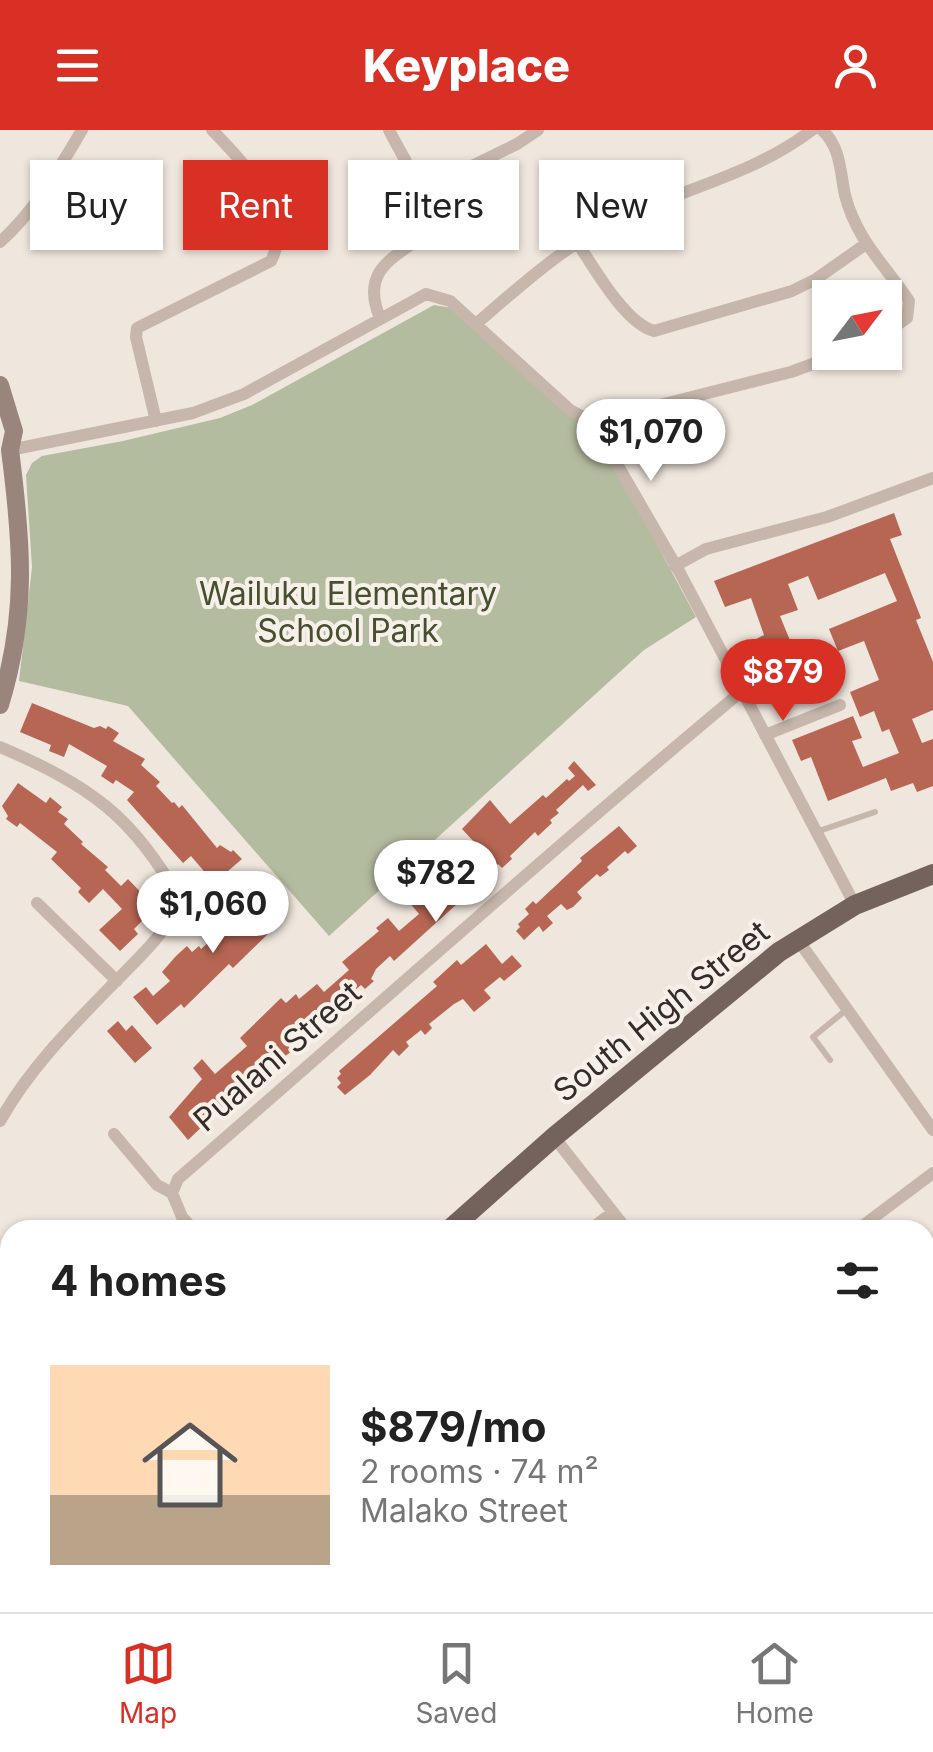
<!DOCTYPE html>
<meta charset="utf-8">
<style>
body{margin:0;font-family:Inter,sans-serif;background:#f6f6f6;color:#222;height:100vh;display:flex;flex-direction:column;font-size:38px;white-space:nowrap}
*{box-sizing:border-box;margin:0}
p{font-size:32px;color:#767676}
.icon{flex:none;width:55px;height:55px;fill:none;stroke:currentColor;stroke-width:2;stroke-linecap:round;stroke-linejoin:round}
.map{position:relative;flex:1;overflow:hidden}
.drawer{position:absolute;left:0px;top:1090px;width:935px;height:392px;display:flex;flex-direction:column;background:#fff;border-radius:30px 30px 0 0;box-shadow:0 2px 8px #0004}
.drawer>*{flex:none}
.hud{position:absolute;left:30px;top:30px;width:875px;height:90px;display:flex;gap:20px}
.needle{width:65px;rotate:58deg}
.buttons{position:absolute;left:812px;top:150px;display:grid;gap:20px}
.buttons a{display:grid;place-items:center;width:90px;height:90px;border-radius:0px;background:#fff;box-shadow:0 2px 8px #0004;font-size:50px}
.price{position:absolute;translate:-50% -85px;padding:0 22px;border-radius:35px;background:#fff;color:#222;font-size:32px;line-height:65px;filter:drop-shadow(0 2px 5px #0008)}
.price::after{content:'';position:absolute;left:50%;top:60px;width:30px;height:22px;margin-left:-15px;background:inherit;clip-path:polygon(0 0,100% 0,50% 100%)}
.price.selected{background:#d93025;color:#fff}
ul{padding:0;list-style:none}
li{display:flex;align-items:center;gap:30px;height:250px;padding:0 50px}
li+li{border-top:2px solid #e0e0e0}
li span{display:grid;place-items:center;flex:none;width:280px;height:200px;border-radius:0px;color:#555}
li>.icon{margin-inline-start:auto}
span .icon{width:120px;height:120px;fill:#fffc;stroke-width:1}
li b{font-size:42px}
h2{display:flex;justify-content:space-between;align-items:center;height:120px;padding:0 50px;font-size:42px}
.pill{padding:0 35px;border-radius:0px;background:#fff;box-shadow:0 2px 8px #0004;font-size:35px;line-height:90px}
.pill.selected{background:#d93025;color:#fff}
header{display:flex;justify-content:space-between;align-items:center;height:130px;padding:0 50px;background:#d93025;color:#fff;font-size:45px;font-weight:800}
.dock{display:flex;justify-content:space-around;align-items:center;height:140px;border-top:2px solid #e0e0e0;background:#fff;font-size:28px;color:#767676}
.dock a{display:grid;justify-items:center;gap:5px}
.dock .selected{color:#d93025}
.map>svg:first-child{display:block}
.green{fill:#b4bc9f}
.building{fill:#b76653}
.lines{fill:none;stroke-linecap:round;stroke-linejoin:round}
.lane{stroke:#c6b6ab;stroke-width:6}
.street{stroke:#c6b6ab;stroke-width:12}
.secondary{stroke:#99857c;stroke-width:18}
.primary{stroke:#74635c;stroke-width:20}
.labels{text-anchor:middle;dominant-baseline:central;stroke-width:8;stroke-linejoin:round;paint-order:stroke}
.park-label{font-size:32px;fill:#465030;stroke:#f7f0e9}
.street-label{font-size:32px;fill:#342c29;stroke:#f7f0e9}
</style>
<header><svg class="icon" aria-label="menu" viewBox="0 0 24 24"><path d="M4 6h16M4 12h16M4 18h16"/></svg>Keyplace<svg class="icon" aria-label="person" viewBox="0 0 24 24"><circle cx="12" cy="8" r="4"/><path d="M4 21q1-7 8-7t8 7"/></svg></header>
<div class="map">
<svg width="933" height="1482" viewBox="0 0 933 1482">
<rect width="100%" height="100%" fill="#efe6dd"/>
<path class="green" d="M 434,175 L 452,178 L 594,297 L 696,487 L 644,520 L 329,806 L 128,576 L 19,551 L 32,437 L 26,345 L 32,333 L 42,326 L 123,311 L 220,288 L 252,275 Z"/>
<path class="building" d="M 894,383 L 902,405 L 890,409 L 921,488 L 916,490 L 933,532 L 933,580 L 912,589 L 922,613 L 933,609 L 933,656 L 917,662 L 913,653 L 891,661 L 886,648 L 828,671 L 811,627 L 801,631 L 792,610 L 853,586 L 862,608 L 852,611 L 863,637 L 899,623 L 889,599 L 882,602 L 874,581 L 860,587 L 850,562 L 879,550 L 864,511 L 838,521 L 829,499 L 897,471 L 885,443 L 818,470 L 808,446 L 788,454 L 798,480 L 780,486 L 812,564 L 783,576 L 756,509 L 764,505 L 751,468 L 725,477 L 714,451 Z
M 32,573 L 94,598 L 100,596 L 106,599 L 108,596 L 119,603 L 113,611 L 145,629 L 141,635 L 160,652 L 156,656 L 172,673 L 174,672 L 179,678 L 182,675 L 217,718 L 220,715 L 231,722 L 233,720 L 242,729 L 214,753 L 191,726 L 183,733 L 127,670 L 134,662 L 116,650 L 113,654 L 101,646 L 107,636 L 69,614 L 64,627 L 49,621 L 51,615 L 20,602 Z
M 574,631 L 596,655 L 588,661 L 583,655 L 556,680 L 559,683 L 550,690 L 552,693 L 538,706 L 535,702 L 510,726 L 512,729 L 502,738 L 498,734 L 481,749 L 484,752 L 475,760 L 447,729 L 434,740 L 424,728 L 445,710 L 460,726 L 475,713 L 462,699 L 490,670 L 510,694 L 543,665 L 546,668 L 567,649 L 569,651 L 575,646 L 568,638 Z
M 18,653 L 46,673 L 50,667 L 62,677 L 58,682 L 68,689 L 64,694 L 83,712 L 81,714 L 108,737 L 105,740 L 121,756 L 128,749 L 151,773 L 144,780 L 148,785 L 134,799 L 138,804 L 120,821 L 99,800 L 122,779 L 103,759 L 89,773 L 78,762 L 81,758 L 51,729 L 57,722 L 20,693 L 17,697 L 6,689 L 8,686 L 2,676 Z
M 619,696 L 637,716 L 628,724 L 625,721 L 607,737 L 609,740 L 600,747 L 597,744 L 577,762 L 582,768 L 573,777 L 567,780 L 561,774 L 547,786 L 553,793 L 543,802 L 539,796 L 524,810 L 516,801 L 520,797 L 518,794 L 529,784 L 525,779 L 533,771 L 536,774 L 582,731 L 580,728 Z
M 403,747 L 422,767 L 429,761 L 437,770 L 447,761 L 458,773 L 394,831 L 390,826 L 376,839 L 371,849 L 374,851 L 365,859 L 361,855 L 335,877 L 338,880 L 325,892 L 315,880 L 294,899 L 305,912 L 271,936 L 269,933 L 188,1010 L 169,987 L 202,949 L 193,938 L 202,929 L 215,944 L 247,916 L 240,908 L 281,868 L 286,873 L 296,864 L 299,869 L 317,854 L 324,862 L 349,840 L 342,832 L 379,801 L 376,798 L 388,788 L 399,801 L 419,784 L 404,766 L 401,769 L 391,758 Z
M 261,754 L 272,767 L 276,763 L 288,777 L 266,796 L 271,801 L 233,838 L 229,834 L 184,878 L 181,874 L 157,895 L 133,867 L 146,857 L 153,866 L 170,851 L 162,842 L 176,826 L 187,816 L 192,822 L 199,816 L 201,819 L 239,786 L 233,780 Z
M 486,814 L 502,834 L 512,825 L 522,836 L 504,851 L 500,847 L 484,860 L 491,868 L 474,882 L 463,869 L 454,874 L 429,894 L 432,898 L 425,905 L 421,900 L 406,912 L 409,916 L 399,926 L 393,920 L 370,945 L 345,965 L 337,957 L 341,953 L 337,948 L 341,944 L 339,941 L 437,856 L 433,852 L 457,830 L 461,835 Z
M 118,891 L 126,901 L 132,895 L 152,918 L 135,933 L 107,901 Z
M 0,1245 L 10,1256 L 10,1334 L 5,1328 L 0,1333 Z"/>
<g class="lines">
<path class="lane" d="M 816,702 L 875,682
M 830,930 L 813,907 L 846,880"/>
<path class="street" d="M 822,0 C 841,17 840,42 845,65 C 856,109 885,135 909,171 L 907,188 L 885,203
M 419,62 L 517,14 L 538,0
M 0,112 C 35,81 58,40 82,0
M 577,112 C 594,138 625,193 654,201 L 792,161 L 816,149 L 866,114
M 380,188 C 360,140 393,128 428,103 C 433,70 403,29 389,0
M 476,194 C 518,158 560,119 611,93 C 677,60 752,46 812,0
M 156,291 L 136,207 L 137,198 L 271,131 C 295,85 243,32 212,0
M 592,291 L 680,443 L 855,775
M 10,320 L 193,283 L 244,264 L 426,164 L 450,171 L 570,280 L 589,290 L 610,292 L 656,276 L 791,242 L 845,222
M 675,436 L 706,419 L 827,387 L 933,348
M 765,605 L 840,575
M 0,617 C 89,655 134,686 181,772 C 163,805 144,823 118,849 C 75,893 30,937 0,991
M 37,773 L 117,851
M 798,810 L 933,1000
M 114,1004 L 157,1055 L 172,1063
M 554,1007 L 627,1100
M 172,1063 L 178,1049 C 366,886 551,720 742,561
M 172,1063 L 182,1087 L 194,1100
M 590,1100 L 613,1082
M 857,1100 L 933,1043
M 0,1128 L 10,1137
M 0,1364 L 10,1356
M 134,1472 L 143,1482
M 302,1472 L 310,1482
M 756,1472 L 763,1482
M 243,1482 L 254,1472
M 558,1482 L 573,1476 L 578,1482
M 869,1482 L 874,1472"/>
<path class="secondary" d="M 0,255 L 14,301 L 10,320 C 22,413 28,483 0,575"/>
<path class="primary" d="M 449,1100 L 554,1007 L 779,822 L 855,775 L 933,744
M 9,1482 L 20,1472"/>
</g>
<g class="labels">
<g class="park-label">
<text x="348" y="463">Wailuku Elementary<tspan x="348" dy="37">School Park</tspan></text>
</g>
<g class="street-label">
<text transform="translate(661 881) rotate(-39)">South High Street</text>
<text transform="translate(277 926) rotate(-41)">Pualani Street</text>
</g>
</g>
</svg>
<div class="buttons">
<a><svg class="needle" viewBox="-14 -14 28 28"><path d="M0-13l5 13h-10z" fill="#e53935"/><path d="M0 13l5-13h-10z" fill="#767676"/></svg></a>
</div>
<b class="price" style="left:651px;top:354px">$1,070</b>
<b class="price selected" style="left:783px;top:594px">$879</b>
<b class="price" style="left:436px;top:795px">$782</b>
<b class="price" style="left:213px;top:826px">$1,060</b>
<div class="hud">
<a class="pill">Buy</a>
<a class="pill selected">Rent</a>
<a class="pill">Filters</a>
<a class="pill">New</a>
</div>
<section class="drawer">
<h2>4 homes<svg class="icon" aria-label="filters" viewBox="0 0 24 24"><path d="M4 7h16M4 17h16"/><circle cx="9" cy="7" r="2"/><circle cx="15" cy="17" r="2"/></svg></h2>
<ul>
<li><span style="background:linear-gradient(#ffd9b3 65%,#b9a48a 0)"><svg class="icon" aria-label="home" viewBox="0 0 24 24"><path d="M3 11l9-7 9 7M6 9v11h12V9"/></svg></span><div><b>$879/mo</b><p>2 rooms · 74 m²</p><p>Malako Street</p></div></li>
</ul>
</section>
</div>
<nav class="dock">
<a class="selected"><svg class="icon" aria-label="map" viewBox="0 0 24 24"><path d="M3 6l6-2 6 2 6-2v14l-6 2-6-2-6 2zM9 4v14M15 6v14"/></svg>Map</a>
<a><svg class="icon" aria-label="saved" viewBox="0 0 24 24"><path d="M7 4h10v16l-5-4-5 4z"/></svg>Saved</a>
<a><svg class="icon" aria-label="home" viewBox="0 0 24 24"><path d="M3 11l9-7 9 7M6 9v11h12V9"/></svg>Home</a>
</nav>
